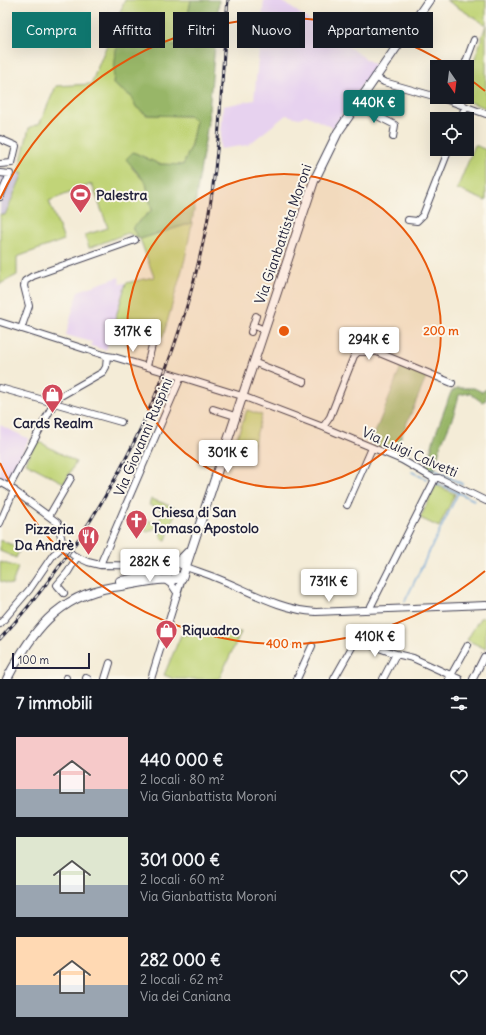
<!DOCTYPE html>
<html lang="it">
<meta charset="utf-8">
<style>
body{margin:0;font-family:Delius,sans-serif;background:#242831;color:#f1f3f6;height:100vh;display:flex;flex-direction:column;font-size:15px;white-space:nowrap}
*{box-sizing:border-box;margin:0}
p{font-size:13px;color:#9ea1a6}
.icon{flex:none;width:22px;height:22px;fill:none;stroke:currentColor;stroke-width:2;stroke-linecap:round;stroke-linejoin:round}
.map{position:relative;height:679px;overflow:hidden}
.drawer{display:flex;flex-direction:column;background:#171b24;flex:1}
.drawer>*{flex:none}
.guide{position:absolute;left:12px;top:12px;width:462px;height:36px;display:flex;gap:8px}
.needle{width:26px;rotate:166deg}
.fabs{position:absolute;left:430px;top:60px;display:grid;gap:8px}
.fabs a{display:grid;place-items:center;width:44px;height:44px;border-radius:0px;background:#171b24;box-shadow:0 4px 16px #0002;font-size:20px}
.scale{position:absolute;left:12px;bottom:10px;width:78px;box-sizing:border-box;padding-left:4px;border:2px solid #22223b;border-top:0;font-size:11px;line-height:14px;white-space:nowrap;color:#22223b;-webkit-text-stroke:3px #fbf7ec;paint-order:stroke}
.price{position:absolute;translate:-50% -34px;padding:0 9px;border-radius:4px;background:#fff;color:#222;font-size:13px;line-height:26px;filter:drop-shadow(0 1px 2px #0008)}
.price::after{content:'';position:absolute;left:50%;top:24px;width:12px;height:9px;margin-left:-6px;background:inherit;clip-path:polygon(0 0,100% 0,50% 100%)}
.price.on{background:#0f766e;color:#fff}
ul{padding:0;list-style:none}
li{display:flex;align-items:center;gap:12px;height:100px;padding:0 16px}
li span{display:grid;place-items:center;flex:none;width:112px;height:80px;border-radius:0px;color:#555}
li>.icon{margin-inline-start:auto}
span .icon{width:48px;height:48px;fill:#fffc;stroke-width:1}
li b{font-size:17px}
h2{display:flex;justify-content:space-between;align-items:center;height:48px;padding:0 16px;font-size:17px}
.tag{padding:0 14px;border-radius:0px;background:#171b24;box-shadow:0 4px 16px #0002;font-size:14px;line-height:36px}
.tag.on{background:#0f766e;color:#fff}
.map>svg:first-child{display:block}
.built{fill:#e7d2ef}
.industrial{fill:#c8bfd8}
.green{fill:#c1d478;stroke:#727b5a}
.forest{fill:#98b668;stroke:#5d6c52}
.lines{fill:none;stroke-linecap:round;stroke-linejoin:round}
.stream{stroke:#65a0d5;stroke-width:1.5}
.minor-casing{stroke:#424052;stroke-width:8}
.secondary-casing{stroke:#424052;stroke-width:10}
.minor{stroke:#fff;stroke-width:6}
.secondary{stroke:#fff;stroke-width:8}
.rail-casing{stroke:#22223b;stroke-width:3}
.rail{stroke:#fbf7ec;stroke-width:1.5;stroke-dasharray:4.5;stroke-linecap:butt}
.ring{fill:none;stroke:#e8590c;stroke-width:2}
.labels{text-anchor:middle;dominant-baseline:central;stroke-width:4;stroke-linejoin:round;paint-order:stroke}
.poi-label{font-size:14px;font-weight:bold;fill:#22223b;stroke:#fbf7ec;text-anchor:start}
.street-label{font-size:14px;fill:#22223b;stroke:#fbf7ec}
.centre{fill:#e8590c;stroke:#fbf7ec;stroke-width:2}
.ring-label{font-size:12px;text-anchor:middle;font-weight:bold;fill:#e8590c;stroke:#fbf7ec;stroke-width:4;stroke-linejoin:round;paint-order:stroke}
</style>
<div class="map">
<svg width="486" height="679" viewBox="0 0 486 679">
<rect width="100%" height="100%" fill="#fbf7ec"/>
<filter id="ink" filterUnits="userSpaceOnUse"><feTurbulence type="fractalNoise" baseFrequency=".025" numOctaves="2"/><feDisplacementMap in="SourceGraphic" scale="8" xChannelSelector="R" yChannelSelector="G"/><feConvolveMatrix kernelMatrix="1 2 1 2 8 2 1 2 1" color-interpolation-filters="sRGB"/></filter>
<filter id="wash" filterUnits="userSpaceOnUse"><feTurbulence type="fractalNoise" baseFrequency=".012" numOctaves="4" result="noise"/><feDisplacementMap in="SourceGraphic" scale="16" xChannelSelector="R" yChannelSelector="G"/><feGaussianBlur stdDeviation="0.9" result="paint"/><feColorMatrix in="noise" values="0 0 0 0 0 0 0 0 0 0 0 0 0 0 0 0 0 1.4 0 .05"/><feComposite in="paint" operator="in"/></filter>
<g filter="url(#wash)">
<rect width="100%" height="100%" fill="#f4ecd7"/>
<path class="built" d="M 264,0 L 280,0 L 375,65 L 333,128 L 306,115 L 299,118 L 286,115 L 248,145 L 220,149 L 223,106 L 254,100 Z
M 119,277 L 120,284 L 126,283 L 106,350 L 91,346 L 92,342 L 66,335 L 78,291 Z
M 0,425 L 29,439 L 8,481 L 0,477 Z"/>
<path class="industrial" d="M 0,172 L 23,173 L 5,215 L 0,214 Z"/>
<path class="green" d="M 125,0 L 191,0 L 182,46 L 127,39 L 113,84 L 132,97 L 136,107 L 147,115 L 190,116 L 196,121 L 190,149 L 183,165 L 159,164 L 133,152 L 132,168 L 146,183 L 152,210 L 133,227 L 133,230 L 140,239 L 192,223 L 185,259 L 163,337 L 114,323 L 126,283 L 154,277 L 140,239 L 128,233 L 89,248 L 85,235 L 108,228 L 92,184 L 49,201 L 64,240 L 17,257 L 17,275 L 0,284 L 0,214 L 5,215 L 23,173 L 18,173 L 29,128 L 40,123 L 56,86 L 91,84 Z
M 446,0 L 486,0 L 486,108 L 461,99 L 462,97 L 467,97 L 467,82 L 486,25 Z
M 475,145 L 486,150 L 486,201 L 457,189 Z
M 247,410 L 262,415 L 250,457 L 232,451 Z
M 36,440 L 76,462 L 64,483 L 26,463 Z
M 436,485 L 455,494 L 439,527 L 420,518 Z
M 151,499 L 177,508 L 166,540 L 162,539 L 159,529 L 161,524 L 159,523 L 162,510 L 149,505 Z
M 144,519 L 158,524 L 157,527 L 148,532 L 145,531 Z
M 0,540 L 20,548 L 16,558 L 0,551 Z
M 0,562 L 18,567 L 12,585 L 0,581 Z
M 486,617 L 486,649 L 467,640 L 480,618 Z
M 241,632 L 219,679 L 174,679 L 164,675 L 181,635 Z"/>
<path class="forest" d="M 191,0 L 219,0 L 208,122 L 192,223 L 140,239 L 133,230 L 133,227 L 152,210 L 146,183 L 126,159 L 133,152 L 159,164 L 183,165 L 190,149 L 196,121 L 189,116 L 147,115 L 136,107 L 132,97 L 113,84 L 116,49 L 126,39 L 182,46 Z
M 402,364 L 427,376 L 394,453 L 371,443 Z
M 457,388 L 474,388 L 482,392 L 486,389 L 486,400 L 482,402 L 469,393 L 459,395 L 454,414 L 440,447 L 434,471 L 427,468 L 434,438 L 451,392 Z"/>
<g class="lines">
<path class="stream" d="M 431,468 L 462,484
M 412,472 L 426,479
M 437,483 L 474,500
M 405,601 L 458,493"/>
</g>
</g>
<g filter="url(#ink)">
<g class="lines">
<defs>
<path id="minor" d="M 464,67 L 474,40
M 375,77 L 384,82 L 437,97
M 439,97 L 486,114
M 356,105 L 395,125 L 393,137
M 461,119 L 465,106
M 0,139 L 16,146 L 12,163 L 0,164
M 0,173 L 10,174 L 0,197
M 408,220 L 417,221 L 423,215 L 449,149
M 0,322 L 107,356 L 114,357 L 181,377
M 253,325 L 256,316
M 21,329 L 29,306 L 24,286 L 25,281 L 33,276 L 135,240
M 251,332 L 253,325 L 264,330
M 253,362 L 304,382
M 147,366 L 153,341
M 0,388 L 54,403 L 59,397 L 103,372 L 106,367 L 107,356
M 213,409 L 235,416
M 323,427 L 330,417 L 354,356 L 358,352 L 377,352 L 452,383
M 0,482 L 9,487 L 58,523 L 63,546 L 73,555 L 88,562 L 100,565 L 163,566 L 182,578 L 151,679
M 9,487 L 54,403 L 121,422
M 347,505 L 372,448
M 49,516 L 71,478
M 0,523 L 14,490
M 177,563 C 189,569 202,572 214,577 C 248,590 279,610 316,612 L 486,605
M 100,565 L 181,377 L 242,396 L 323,427 L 402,460 L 433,478 L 439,478 L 486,501
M 165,580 L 172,585 L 178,594
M 64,593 L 57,585 L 68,572 L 77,557
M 369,610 L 434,481 L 433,478
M 0,624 L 29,590 L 53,555 L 63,546
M 86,678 L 88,679
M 66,679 L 66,678
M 105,679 L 110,663
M 297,679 L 312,646
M 334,679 L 356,640 L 396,654 L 413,658 L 459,679
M 383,679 L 396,654
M 449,679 L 468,645
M 473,679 L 484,657"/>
<path id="secondary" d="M 120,581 C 147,576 170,573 189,551
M 7,679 C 31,633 57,596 113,587 C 128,585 143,582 158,580 C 167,579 174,580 182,578 L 314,181 L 338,132 L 429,0"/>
</defs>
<use href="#minor" class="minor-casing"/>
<use href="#secondary" class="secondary-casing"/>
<use href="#minor" class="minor"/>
<use href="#secondary" class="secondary"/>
<defs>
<path id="rail" d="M 0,639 C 107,522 177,379 207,223 C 221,151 221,73 228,0"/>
</defs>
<use href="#rail" class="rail-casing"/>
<use href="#rail" class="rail"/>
</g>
</g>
<circle cx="284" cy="331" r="157" fill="#e8590c" fill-opacity=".12"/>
<g class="ring">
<circle cx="284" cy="331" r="157"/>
<path d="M485 571A313 313 0 0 1 0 463M0 199A313 313 0 0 1 450 66M468 78A313 313 0 0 1 485 91"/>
</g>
<defs>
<symbol id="stadium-pin" viewBox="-11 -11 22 30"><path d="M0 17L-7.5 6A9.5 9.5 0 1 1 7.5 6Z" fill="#d1495b" stroke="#fbf7ec"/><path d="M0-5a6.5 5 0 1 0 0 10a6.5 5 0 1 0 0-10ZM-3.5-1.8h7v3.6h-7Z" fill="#fff"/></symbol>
<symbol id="shop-pin" viewBox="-11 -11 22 30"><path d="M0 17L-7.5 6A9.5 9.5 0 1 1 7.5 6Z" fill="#d1495b" stroke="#fbf7ec"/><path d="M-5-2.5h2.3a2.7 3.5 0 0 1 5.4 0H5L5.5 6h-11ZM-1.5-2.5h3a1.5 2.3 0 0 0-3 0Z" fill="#fff"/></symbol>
<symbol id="church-pin" viewBox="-11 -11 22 30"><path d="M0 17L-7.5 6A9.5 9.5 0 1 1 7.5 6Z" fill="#d1495b" stroke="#fbf7ec"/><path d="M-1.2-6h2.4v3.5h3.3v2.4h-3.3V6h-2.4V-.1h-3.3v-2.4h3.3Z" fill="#fff"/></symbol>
<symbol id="restaurant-pin" viewBox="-11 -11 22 30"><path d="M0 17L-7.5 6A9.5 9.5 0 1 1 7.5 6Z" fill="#d1495b" stroke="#fbf7ec"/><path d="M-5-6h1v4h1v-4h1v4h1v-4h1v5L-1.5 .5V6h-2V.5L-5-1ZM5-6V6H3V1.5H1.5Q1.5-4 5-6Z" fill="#fff"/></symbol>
</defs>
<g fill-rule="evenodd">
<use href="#stadium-pin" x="68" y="182" width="25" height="34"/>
<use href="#shop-pin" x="40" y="382" width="25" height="34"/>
<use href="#church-pin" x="124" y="508" width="25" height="34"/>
<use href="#restaurant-pin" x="76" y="524" width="25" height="34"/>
<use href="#shop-pin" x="154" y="618" width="25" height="34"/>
</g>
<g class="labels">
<g class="poi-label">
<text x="96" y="195">Palestra</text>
<text x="53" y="423" text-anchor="middle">Cards Realm</text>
<text x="152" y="512">Chiesa di San<tspan x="152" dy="16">Tomaso Apostolo</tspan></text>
<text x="74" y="529" text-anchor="end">Pizzeria<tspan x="74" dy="16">Da Andrè</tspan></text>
<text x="182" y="630">Riquadro</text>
</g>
<g class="street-label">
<text transform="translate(283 234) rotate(-71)">Via Gianbattista Moroni</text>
<text transform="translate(143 437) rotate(-67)">Via Giovanni Ruspini</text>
<text transform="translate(410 452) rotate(24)">Via Luigi Calvetti</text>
</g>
</g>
<circle cx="284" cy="331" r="6" class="centre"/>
<g class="ring-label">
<text x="441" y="335">200 m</text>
<text x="284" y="648">400 m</text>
</g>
</svg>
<div class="fabs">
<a><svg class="needle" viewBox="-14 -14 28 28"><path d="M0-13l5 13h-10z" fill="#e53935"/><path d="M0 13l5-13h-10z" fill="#9ea1a6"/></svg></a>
<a><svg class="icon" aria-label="locate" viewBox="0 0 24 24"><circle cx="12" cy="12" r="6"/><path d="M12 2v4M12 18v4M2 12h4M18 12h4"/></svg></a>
</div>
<div class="scale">100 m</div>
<b class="price on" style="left:374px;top:124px">440K €</b>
<b class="price" style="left:133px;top:353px">317K €</b>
<b class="price" style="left:369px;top:361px">294K €</b>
<b class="price" style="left:228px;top:474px">301K €</b>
<b class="price" style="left:150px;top:583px">282K €</b>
<b class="price" style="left:329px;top:603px">731K €</b>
<b class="price" style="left:375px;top:658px">410K €</b>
<div class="guide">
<a class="tag on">Compra</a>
<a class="tag">Affitta</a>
<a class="tag">Filtri</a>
<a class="tag">Nuovo</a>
<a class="tag">Appartamento</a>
</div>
</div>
<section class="drawer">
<h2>7 immobili<svg class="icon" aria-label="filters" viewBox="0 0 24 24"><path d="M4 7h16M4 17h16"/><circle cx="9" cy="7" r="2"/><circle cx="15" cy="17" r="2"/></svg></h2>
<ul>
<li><span style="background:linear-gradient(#f6c9c9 65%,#9aa5b1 0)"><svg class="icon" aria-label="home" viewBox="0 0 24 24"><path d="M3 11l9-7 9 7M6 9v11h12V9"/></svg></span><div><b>440 000 €</b><p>2 locali · 80 m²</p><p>Via Gianbattista Moroni</p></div><svg class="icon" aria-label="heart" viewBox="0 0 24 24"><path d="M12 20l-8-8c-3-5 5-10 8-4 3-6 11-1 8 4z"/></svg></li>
<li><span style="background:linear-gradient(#dfe7d0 60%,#9aa5b1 0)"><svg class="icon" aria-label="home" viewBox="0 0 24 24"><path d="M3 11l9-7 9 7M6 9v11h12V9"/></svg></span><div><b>301 000 €</b><p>2 locali · 60 m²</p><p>Via Gianbattista Moroni</p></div><svg class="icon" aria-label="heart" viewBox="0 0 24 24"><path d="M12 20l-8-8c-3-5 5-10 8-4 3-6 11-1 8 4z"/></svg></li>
<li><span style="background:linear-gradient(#ffd9b3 60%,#9aa5b1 0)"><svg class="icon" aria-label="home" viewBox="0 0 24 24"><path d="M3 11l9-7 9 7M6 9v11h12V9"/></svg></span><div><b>282 000 €</b><p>2 locali · 62 m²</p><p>Via dei Caniana</p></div><svg class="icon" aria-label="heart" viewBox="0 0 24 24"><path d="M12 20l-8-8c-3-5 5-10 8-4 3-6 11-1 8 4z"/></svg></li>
</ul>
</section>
